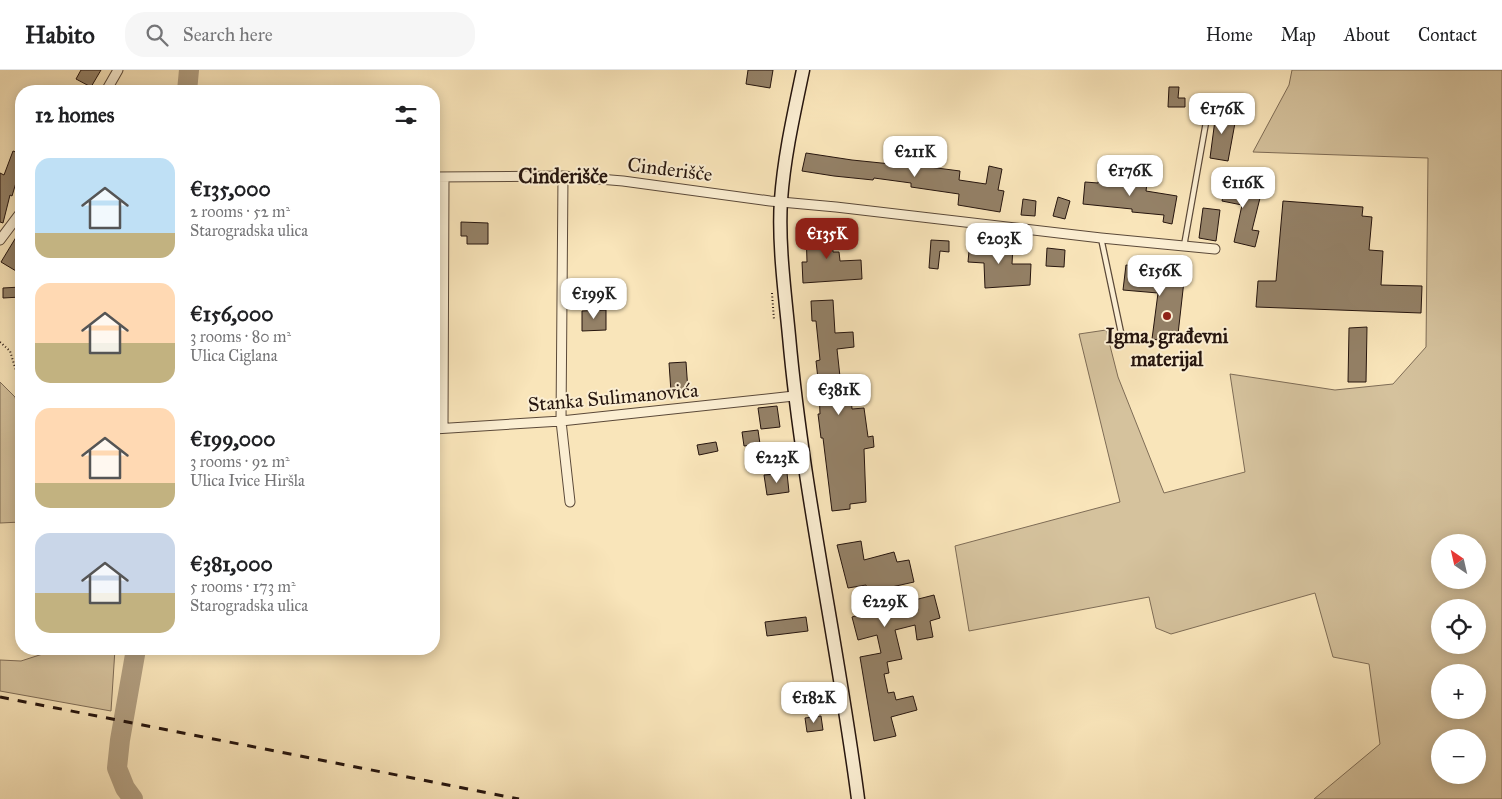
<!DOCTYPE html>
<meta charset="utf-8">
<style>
body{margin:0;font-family:"IM FELL Great Primer",serif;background:#f6f6f6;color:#202124;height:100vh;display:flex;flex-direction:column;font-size:19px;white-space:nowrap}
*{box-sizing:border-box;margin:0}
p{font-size:16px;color:#757577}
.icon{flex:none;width:28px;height:28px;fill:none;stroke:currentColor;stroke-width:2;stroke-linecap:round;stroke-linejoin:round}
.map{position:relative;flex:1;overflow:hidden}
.drawer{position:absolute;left:15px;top:15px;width:425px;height:570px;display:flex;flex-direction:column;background:#fff;border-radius:20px;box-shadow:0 2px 12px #0003}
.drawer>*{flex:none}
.needle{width:32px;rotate:326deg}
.buttons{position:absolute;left:1431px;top:464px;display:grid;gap:10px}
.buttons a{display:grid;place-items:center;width:55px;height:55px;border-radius:50%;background:#fff;box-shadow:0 2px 12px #0003;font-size:25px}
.price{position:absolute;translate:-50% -42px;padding:0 11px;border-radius:10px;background:#fff;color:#222;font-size:16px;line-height:32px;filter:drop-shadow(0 1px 2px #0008)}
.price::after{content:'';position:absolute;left:50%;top:30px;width:15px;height:11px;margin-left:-8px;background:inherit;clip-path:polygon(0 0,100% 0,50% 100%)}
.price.selected{background:#8f2418;color:#fff}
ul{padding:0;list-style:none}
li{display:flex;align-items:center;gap:15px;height:125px;padding:0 20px}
li span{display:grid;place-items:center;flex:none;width:140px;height:100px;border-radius:15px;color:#555}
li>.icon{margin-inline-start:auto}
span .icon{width:60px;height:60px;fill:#fffc;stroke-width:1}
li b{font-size:21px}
h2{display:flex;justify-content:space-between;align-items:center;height:60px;padding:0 20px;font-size:21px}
header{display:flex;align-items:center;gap:30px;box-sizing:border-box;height:70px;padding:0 25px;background:#fff;border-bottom:1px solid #e0e0e0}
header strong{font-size:24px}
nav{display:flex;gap:28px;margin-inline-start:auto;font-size:18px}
.search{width:350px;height:45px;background:#f6f6f6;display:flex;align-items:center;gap:12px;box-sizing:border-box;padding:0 18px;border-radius:20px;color:#757577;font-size:19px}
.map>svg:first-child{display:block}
.green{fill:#d5c29d;stroke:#7e6c56;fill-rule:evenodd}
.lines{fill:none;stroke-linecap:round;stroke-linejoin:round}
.river{stroke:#b19e80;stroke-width:20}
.building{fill:#948167;stroke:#26150e}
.service-casing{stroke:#5b4939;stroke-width:7}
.minor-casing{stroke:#5b4939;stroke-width:11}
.secondary-casing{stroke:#26150e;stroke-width:15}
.path{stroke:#26150e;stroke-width:2;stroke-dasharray:1 2.5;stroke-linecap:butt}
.service{stroke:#fbeed2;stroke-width:4.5}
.minor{stroke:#fbeed2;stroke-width:9}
.secondary{stroke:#fbeed2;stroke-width:12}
.rail{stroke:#26150e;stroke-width:3;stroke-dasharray:9 9;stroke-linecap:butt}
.poi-dot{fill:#8f2418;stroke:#fbeed2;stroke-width:2}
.labels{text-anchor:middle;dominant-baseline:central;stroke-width:4;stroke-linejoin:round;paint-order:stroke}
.street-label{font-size:20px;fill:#26150e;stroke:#fbeed2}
.poi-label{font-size:20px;font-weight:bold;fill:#26150e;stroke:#fbeed2}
.neighbourhood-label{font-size:21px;font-weight:bold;fill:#26150e;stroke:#fbeed2}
</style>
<header>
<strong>Habito</strong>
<div class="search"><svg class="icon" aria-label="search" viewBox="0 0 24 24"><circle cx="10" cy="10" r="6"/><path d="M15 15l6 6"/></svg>Search here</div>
<nav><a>Home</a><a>Map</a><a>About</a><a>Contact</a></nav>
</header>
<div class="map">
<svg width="1502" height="729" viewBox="0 0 1502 729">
<rect width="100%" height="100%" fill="#f9e5ba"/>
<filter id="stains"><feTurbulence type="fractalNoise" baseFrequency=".004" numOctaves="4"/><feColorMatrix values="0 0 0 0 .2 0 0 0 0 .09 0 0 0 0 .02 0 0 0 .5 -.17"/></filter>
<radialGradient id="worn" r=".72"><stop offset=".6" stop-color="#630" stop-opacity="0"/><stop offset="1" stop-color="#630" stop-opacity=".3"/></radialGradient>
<path class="green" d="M 1292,0 L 1502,0 L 1502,729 L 1314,729 L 1380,674 L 1369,594 L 1333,587 L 1315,523 L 1171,564 L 1156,558 L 1149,527 L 969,561 L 955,476 L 1120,432 L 1079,264 L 1106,260 L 1118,307 L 1164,423 L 1245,402 L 1230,304 L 1335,320 L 1393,314 L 1426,277 L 1428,88 L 1253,82 L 1289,15 ZM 1478,472 L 1478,510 L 1440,510 L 1440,472 ZM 1440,538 L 1478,538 L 1478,575 L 1440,575 ZM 1478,602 L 1478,640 L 1440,640 L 1440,602 ZM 1440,668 L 1478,668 L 1478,705 L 1440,705 Z
M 0,312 L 15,327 L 21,352 L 21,452 L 0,453 Z
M 58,579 L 115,579 L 111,641 L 0,621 L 0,590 L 21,591 Z"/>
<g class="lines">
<path class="river" d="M 187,21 L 189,0
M 133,729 L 125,718 L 117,698 L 120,670 L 136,579"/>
</g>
<path class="building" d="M 81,0 L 101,0 L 91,17 L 76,9 Z
M 748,0 L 773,0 L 770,18 L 746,14 Z
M 1169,17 L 1179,17 L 1178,28 L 1185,28 L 1185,37 L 1168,37 Z
M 1215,38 L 1233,41 L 1232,52 L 1235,53 L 1228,91 L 1210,88 L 1215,50 L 1214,50 Z
M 13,81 L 21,84 L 21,96 L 12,126 L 10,125 L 3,153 L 0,152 L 0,103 L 4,105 Z
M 806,83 L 852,90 L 891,94 L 892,87 L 907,89 L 906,94 L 960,101 L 959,110 L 986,114 L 989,96 L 1002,99 L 998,120 L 1004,121 L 1000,142 L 958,135 L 959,124 L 911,117 L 911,113 L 874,108 L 873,110 L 834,106 L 802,101 Z
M 1100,105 L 1134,111 L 1135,105 L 1148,106 L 1146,121 L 1177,126 L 1172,154 L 1163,152 L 1164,145 L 1132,142 L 1132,139 L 1083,134 L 1085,112 L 1098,113 Z
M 1217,110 L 1262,120 L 1252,160 L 1259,161 L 1255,177 L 1234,172 L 1242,135 L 1222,131 L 1224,122 L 1215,121 Z
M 1058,127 L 1070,131 L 1065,149 L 1053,146 Z
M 1023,129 L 1036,131 L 1035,146 L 1021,145 Z
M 1283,131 L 1363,137 L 1362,146 L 1372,147 L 1369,180 L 1383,181 L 1381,215 L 1422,216 L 1421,243 L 1256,237 L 1258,211 L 1276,211 Z
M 1203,138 L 1220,140 L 1216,171 L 1199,168 Z
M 461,152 L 488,153 L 488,174 L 467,174 L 467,166 L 461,166 Z
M 21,159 L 21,204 L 1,192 Z
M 832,159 L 833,182 L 839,182 L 840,191 L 861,190 L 862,209 L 803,213 L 802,192 L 807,192 L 806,160 Z
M 931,170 L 949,171 L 949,182 L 940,181 L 938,199 L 929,198 Z
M 970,170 L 986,171 L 986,176 L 1013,176 L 1012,194 L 1031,194 L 1030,215 L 985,218 L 984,193 L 968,192 Z
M 1047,178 L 1065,180 L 1064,197 L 1046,196 Z
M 1126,195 L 1185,202 L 1177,273 L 1152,269 L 1158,223 L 1123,220 Z
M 21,217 L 21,227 L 3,228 L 3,218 Z
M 833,230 L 835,263 L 853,262 L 854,277 L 837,279 L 841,316 L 850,315 L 852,339 L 864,338 L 868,367 L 873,366 L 874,377 L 864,379 L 866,432 L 850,434 L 850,439 L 832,441 L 823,368 L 821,368 L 818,344 L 820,344 L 819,318 L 816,291 L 820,290 L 816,251 L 812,251 L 811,231 Z
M 606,240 L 606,260 L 582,261 L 582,241 Z
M 1367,257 L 1366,312 L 1348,312 L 1349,258 Z
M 686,292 L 688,321 L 671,322 L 669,293 Z
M 777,336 L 780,357 L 761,359 L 758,338 Z
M 758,360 L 760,374 L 744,376 L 742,362 Z
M 716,372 L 718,381 L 699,385 L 697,375 Z
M 787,403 L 789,422 L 767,425 L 764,405 Z
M 861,471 L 864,490 L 894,482 L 897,492 L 909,490 L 914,512 L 887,518 L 891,536 L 934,525 L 940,548 L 930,551 L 933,567 L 917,570 L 915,555 L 895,560 L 902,589 L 887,592 L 889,603 L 884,604 L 888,623 L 894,622 L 896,630 L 913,626 L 917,640 L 891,647 L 896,666 L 874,671 L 860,587 L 881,583 L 877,565 L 858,570 L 852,547 L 872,541 L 866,515 L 848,518 L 837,475 Z
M 806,547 L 808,561 L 767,566 L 765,552 Z
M 821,646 L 823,660 L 807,662 L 805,648 Z"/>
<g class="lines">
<defs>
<path id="service" d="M 1101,168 L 1123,272
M 1184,176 L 1208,41"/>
<path id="minor" d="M 106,21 L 118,0
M 563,106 L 561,351 L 570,432
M 434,107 L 563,106 L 623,111 L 770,131 L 836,137 L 1101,168 L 1215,179
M 0,170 L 21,142
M 443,358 L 444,107
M 434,359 L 561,351 L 794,326"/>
<path id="secondary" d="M 803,0 C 794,43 784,87 781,130 C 778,172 785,224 789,266 C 803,422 838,574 858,729"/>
</defs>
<use href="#service" class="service-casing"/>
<use href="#minor" class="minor-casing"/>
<use href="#secondary" class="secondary-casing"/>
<path class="path" d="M 772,223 L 774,250
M 0,272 L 10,281 L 21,317"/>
<use href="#service" class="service"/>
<use href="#minor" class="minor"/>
<use href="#secondary" class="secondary"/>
<path class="rail" d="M 0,627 L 519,729"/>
</g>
<circle class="poi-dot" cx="1167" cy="246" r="5"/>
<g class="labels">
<g class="street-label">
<text transform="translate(670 99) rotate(7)">Cinderišče</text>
<text transform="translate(613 327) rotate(-5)">Stanka Sulimanovića</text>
</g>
<g class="poi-label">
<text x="1167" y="266">Igma, građevni<tspan x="1167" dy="23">materijal</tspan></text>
</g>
<g class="neighbourhood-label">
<text x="563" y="106">Cinderišče</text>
</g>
</g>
<rect width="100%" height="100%" filter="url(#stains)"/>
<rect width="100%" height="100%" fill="url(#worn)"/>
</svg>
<div class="buttons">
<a><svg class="needle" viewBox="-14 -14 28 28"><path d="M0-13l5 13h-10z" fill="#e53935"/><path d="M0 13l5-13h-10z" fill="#757577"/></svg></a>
<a><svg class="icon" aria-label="locate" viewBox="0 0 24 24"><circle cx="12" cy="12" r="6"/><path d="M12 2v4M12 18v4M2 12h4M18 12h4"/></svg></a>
<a>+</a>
<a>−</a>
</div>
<b class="price" style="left:1222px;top:65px">€176K</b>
<b class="price" style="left:915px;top:108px">€211K</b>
<b class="price" style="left:1130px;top:127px">€176K</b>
<b class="price" style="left:1243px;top:139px">€116K</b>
<b class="price selected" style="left:827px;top:190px">€135K</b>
<b class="price" style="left:999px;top:195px">€203K</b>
<b class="price" style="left:1160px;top:227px">€156K</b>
<b class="price" style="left:594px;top:250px">€199K</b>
<b class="price" style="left:839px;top:346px">€381K</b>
<b class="price" style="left:777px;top:414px">€223K</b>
<b class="price" style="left:885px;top:558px">€229K</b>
<b class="price" style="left:814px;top:654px">€182K</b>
<section class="drawer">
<h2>12 homes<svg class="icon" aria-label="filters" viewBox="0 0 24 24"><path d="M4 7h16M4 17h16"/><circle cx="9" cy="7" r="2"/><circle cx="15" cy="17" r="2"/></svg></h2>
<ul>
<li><span style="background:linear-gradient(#bfe0f5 75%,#c2b280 0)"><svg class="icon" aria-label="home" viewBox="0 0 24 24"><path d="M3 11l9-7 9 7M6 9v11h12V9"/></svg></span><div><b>€135,000</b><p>2 rooms · 52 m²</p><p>Starogradska ulica</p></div></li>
<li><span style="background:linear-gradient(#ffd9b3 60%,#c2b280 0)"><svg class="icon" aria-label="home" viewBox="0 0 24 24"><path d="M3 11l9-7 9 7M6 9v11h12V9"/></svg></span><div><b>€156,000</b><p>3 rooms · 80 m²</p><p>Ulica Ciglana</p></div></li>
<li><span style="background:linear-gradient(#ffd9b3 75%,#c2b280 0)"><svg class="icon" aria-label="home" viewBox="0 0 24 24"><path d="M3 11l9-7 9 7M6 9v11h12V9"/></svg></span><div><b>€199,000</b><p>3 rooms · 92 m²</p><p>Ulica Ivice Hiršla</p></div></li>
<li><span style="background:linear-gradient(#c9d6e8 60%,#c2b280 0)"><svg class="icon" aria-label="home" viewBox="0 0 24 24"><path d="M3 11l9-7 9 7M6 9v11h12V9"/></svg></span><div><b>€381,000</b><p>5 rooms · 173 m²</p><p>Starogradska ulica</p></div></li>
</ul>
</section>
</div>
